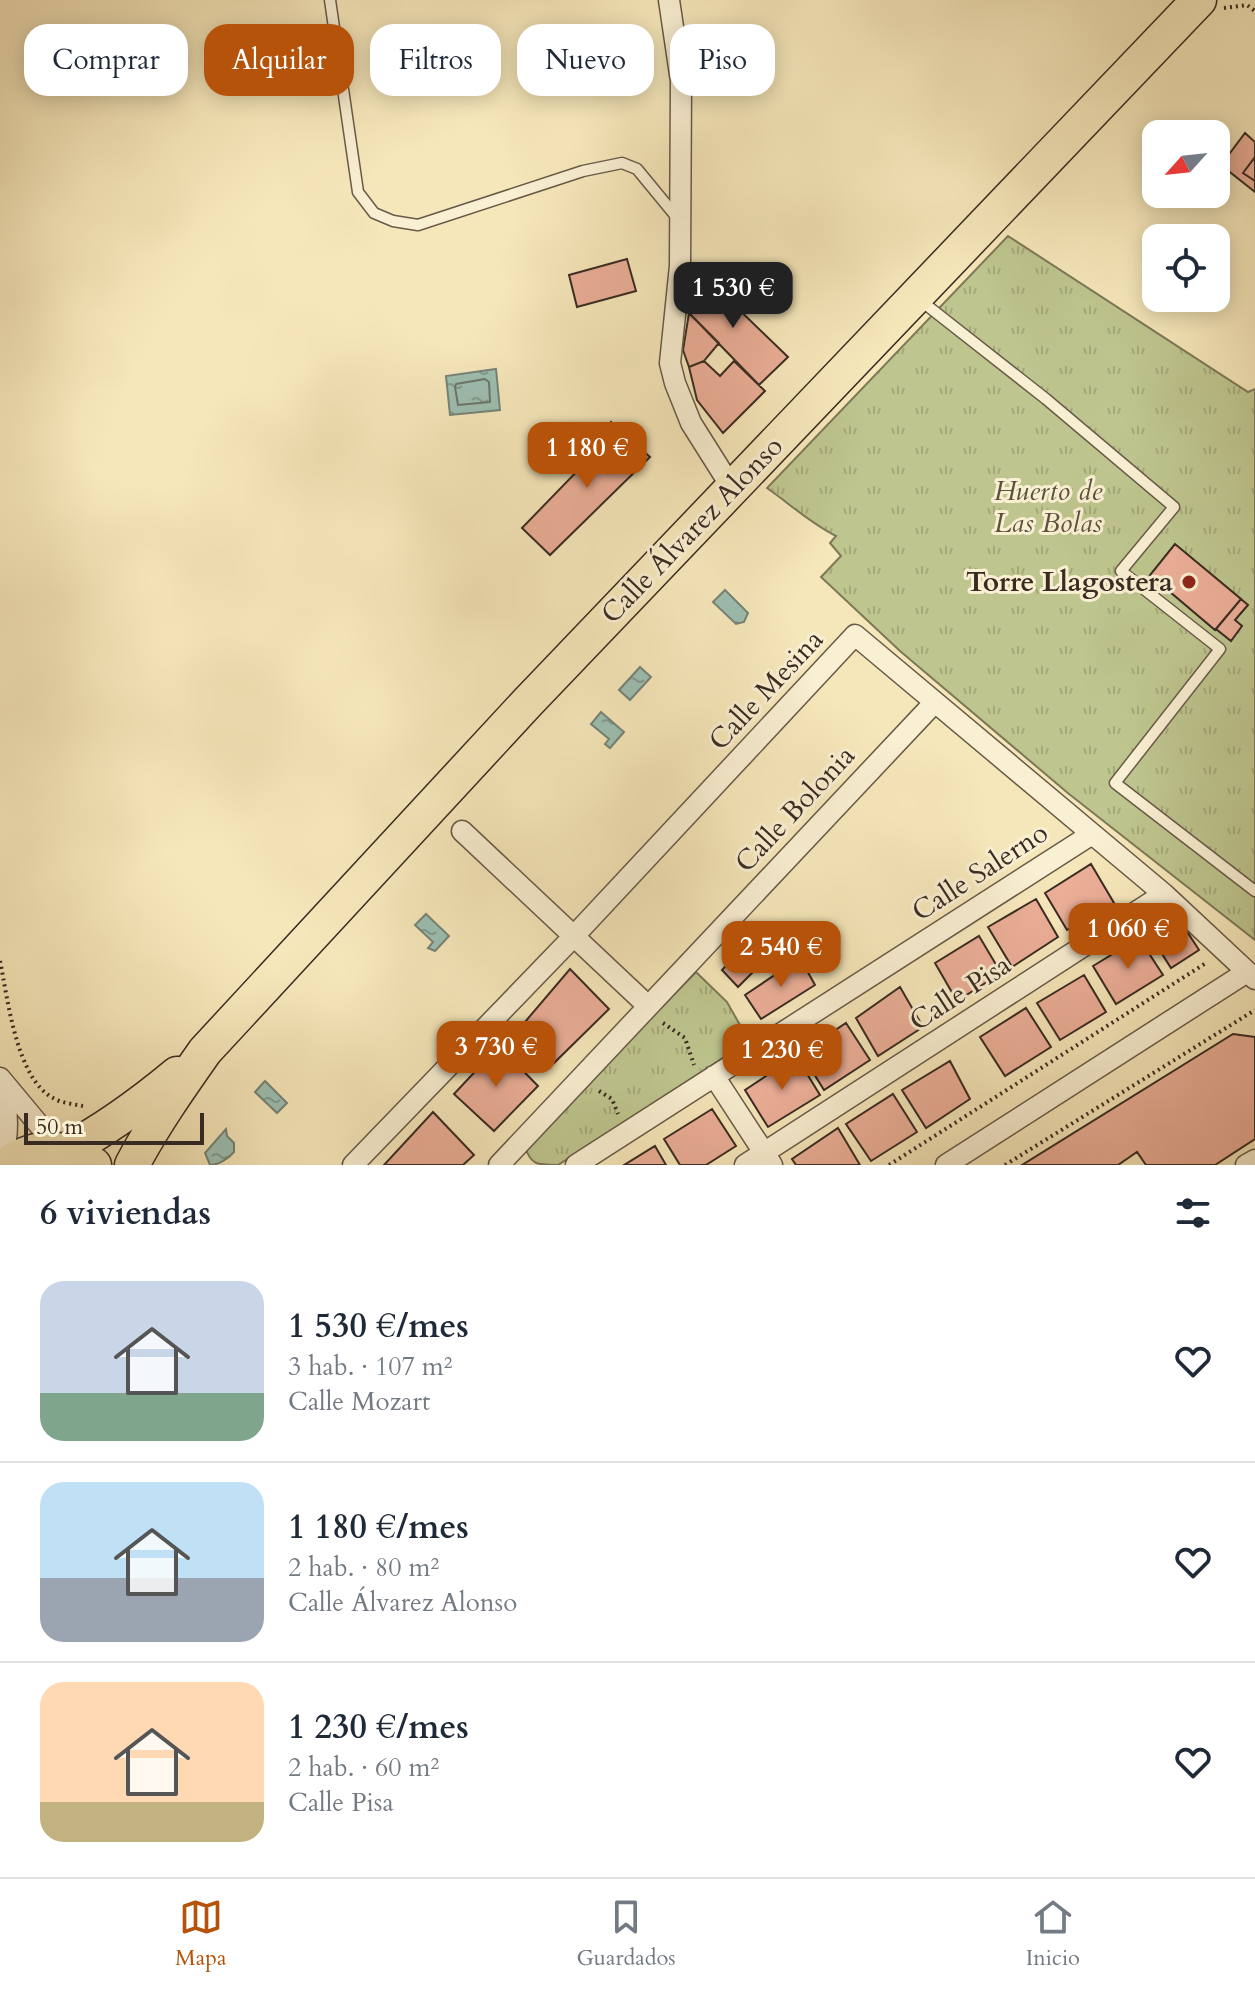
<!DOCTYPE html>
<html lang="es">
<meta charset="utf-8">
<style>
body{margin:0;font-family:Cardo,serif;background:#f6f6f7;color:#1f2937;height:100vh;display:flex;flex-direction:column;font-size:30px;white-space:nowrap}
*{box-sizing:border-box;margin:0}
p{font-size:26px;color:#747a83}
.icon{flex:none;width:44px;height:44px;fill:none;stroke:currentColor;stroke-width:2;stroke-linecap:round;stroke-linejoin:round}
.map{position:relative;height:1165px;overflow:hidden}
.drawer{display:flex;flex-direction:column;background:#fff;flex:1}
.drawer>*{flex:none}
.hud{position:absolute;left:24px;top:24px;width:800px;height:72px;display:flex;gap:16px}
.needle{width:52px;rotate:243deg}
.buttons{position:absolute;left:1142px;top:120px;display:grid;gap:16px}
.buttons a{display:grid;place-items:center;width:88px;height:88px;border-radius:16px;background:#fff;box-shadow:0 4px 20px #0003;font-size:40px}
.scale{position:absolute;left:24px;bottom:20px;width:180px;box-sizing:border-box;padding-left:8px;border:4px solid #392b22;border-top:0;font-size:22px;line-height:28px;white-space:nowrap;color:#392b22;-webkit-text-stroke:6px #f9efd2;paint-order:stroke}
.price{position:absolute;translate:-50% -68px;padding:0 18px;border-radius:16px;background:#b45309;color:#fff;font-size:26px;line-height:52px;filter:drop-shadow(0 2px 4px #0008)}
.price::after{content:'';position:absolute;left:50%;top:48px;width:24px;height:18px;margin-left:-12px;background:inherit;clip-path:polygon(0 0,100% 0,50% 100%)}
.price.current{background:#222;color:#fff}
ul{padding:0;list-style:none}
li{display:flex;align-items:center;gap:24px;height:200px;padding:0 40px}
li+li{border-top:2px solid #e0e1e3}
li span{display:grid;place-items:center;flex:none;width:224px;height:160px;border-radius:24px;color:#555}
li>.icon{margin-inline-start:auto}
span .icon{width:96px;height:96px;fill:#fffc;stroke-width:1}
li b{font-size:34px}
h2{display:flex;justify-content:space-between;align-items:center;height:96px;padding:0 40px;font-size:34px}
.pill{padding:0 28px;border-radius:24px;background:#fff;box-shadow:0 4px 20px #0003;font-size:28px;line-height:72px}
.pill.current{background:#b45309;color:#fff}
.tabs{display:flex;justify-content:space-around;align-items:center;height:112px;border-top:2px solid #e0e1e3;background:#fff;font-size:22px;color:#747a83}
.tabs a{display:grid;justify-items:center;gap:4px}
.tabs .current{color:#b45309}
.map>svg:first-child{display:block}
.park{fill:url(#park-tufts);stroke:#7c7858;stroke-width:2}
.water{fill:url(#water-ripples);stroke:#758478;stroke-width:2}
.lines{fill:none;stroke-linecap:round;stroke-linejoin:round}
.shore{stroke:#6b756a;stroke-width:2}
.building{fill:#ebae97;stroke:#392b22;stroke-width:2}
.lane-casing{stroke:#685a48;stroke-width:13}
.street-casing{stroke:#685a48;stroke-width:23}
.primary-casing{stroke:#392b22;stroke-width:37}
.path{stroke:#392b22;stroke-width:4;stroke-dasharray:2 4;stroke-linecap:butt}
.lane{stroke:#f9efd2;stroke-width:10}
.street{stroke:#f9efd2;stroke-width:20}
.primary{stroke:#f6e7ba;stroke-width:34}
.poi-dot{fill:#8f2418;stroke:#f9efd2;stroke-width:3}
.labels{text-anchor:middle;dominant-baseline:central;stroke-width:6;stroke-linejoin:round;paint-order:stroke}
.park-label{font-size:28px;font-style:italic;fill:#5a523d;stroke:#f9efd2}
.street-label{font-size:28px;fill:#392b22;stroke:#f9efd2}
.poi-label{font-size:28px;font-weight:bold;fill:#392b22;stroke:#f9efd2;text-anchor:end}
</style>
<div class="map">
<svg width="1255" height="1165" viewBox="0 0 1255 1165">
<defs>
<pattern id="park-tufts" width="24" height="20" patternUnits="userSpaceOnUse" patternTransform="scale(2)"><rect width="24" height="20" fill="#bec58e"/><path d="M3 7l-1-3M5 7V3M7 7l1-3M15 17l-1-3M17 17v-4M19 17l1-3" fill="none" stroke="#a4a97a"/></pattern>
<pattern id="water-ripples" width="26" height="14" patternUnits="userSpaceOnUse" patternTransform="scale(2)"><rect width="26" height="14" fill="#9dbfb2"/><path d="M2 4q2-2 4 0t4 0M15 11q2-2 4 0t4 0" fill="none" stroke="#819b90"/></pattern>
</defs>
<rect width="100%" height="100%" fill="#f6e7ba"/>
<filter id="stains"><feTurbulence type="fractalNoise" baseFrequency=".0025" numOctaves="4"/><feColorMatrix values="0 0 0 0 .2 0 0 0 0 .09 0 0 0 0 .02 0 0 0 .5 -.17"/></filter>
<radialGradient id="worn" r=".72"><stop offset=".6" stop-color="#630" stop-opacity="0"/><stop offset="1" stop-color="#630" stop-opacity=".3"/></radialGradient>
<path class="park" d="M 1008,236 L 1248,392 L 1255,389 L 1255,940 L 1069,794 L 900,651 L 821,577 L 841,556 L 830,543 L 836,536 C 810,523 790,504 767,488 Z
M 696,972 L 727,1002 L 749,1041 L 558,1165 C 537,1165 531,1165 525,1147 Z"/>
<path class="water" d="M 496,369 L 500,410 L 450,415 L 446,376 Z
M 725,590 L 748,613 L 744,622 L 736,624 L 713,602 Z
M 640,667 L 651,677 L 630,700 L 619,690 Z
M 601,712 L 624,732 L 610,748 L 605,744 L 609,739 L 591,724 Z
M 426,914 L 449,936 L 435,951 L 428,948 L 433,942 L 415,925 Z
M 265,1081 L 287,1103 L 277,1113 L 255,1092 Z
M 226,1129 L 227,1136 L 234,1143 L 234,1152 C 228,1159 218,1165 210,1165 L 205,1153 Z"/>
<g class="lines">
<path class="shore" d="M 485,379 L 489,382 L 490,402 L 458,405 L 455,387 L 456,384 Z"/>
</g>
<path class="building" d="M 1245,133 L 1255,142 L 1255,157 L 1243,173 L 1255,181 L 1255,192 L 1221,165 Z
M 1255,157 L 1255,181 L 1243,173 Z
M 627,259 L 636,291 L 577,307 L 569,275 Z
M 698,270 L 788,357 L 759,385 L 689,313 L 691,275 Z
M 689,313 L 719,343 L 704,361 L 689,367 L 683,350 Z
M 704,361 L 720,376 L 734,361 L 765,391 L 723,433 L 697,400 L 689,367 Z
M 611,422 L 650,457 L 550,555 L 522,528 L 589,459 Z
M 1175,544 L 1241,599 L 1215,630 L 1150,575 Z
M 1241,599 L 1248,605 L 1235,620 L 1242,626 L 1231,641 L 1216,629 Z
M 1091,864 L 1114,903 L 1067,930 L 1045,893 Z
M 1036,899 L 1058,937 L 1012,967 L 988,927 Z
M 764,925 L 783,942 L 738,987 L 722,970 Z
M 1167,925 L 1172,936 L 1186,930 L 1199,950 L 1171,968 L 1150,935 Z
M 979,936 L 1001,973 L 957,1001 L 935,963 Z
M 1139,938 L 1163,975 L 1116,1004 L 1093,966 Z
M 800,958 L 815,985 L 761,1019 L 745,995 Z
M 570,969 L 609,1009 L 554,1063 L 519,1029 Z
M 1084,975 L 1106,1012 L 1060,1040 L 1037,1003 Z
M 900,987 L 923,1027 L 878,1056 L 856,1018 Z
M 1026,1008 L 1051,1047 L 1005,1076 L 980,1037 Z
M 846,1023 L 870,1060 L 824,1090 L 801,1053 Z
M 1233,1034 L 1255,1037 L 1255,1139 L 1215,1165 L 1146,1165 L 1137,1152 L 1118,1165 L 1022,1165 Z
M 499,1046 L 538,1086 L 494,1131 L 454,1094 Z
M 796,1056 L 820,1095 L 768,1127 L 745,1090 Z
M 950,1061 L 970,1099 L 926,1128 L 902,1090 Z
M 893,1094 L 917,1132 L 871,1161 L 846,1124 Z
M 712,1109 L 736,1146 L 706,1165 L 680,1165 L 664,1139 Z
M 433,1112 L 474,1155 L 463,1165 L 384,1165 Z
M 838,1128 L 860,1165 L 796,1165 L 792,1159 Z
M 655,1146 L 666,1165 L 624,1165 Z"/>
<g class="lines">
<defs>
<path id="lane" d="M 330,0 L 358,192 L 374,213 L 393,221 L 418,225 L 583,171 L 622,163 L 637,169 L 679,220
M 920,300 L 1046,399 L 1174,507 L 1121,571 L 1220,649 L 1115,783 L 1255,891"/>
<path id="street" d="M 669,0 L 681,81 L 680,266 L 670,363 L 675,383 L 691,423 L 732,488
M 462,831 L 648,1006
M 714,1076 L 772,1165
M 0,1078 L 60,1150
M 0,1080 C 9,1108 9,1137 1,1165
M 353,1165 L 574,936 L 855,635 L 1164,894 L 1255,979
M 499,1165 L 935,702
M 576,1165 L 1092,834
M 745,1165 L 1164,894
M 946,1165 L 1247,972
M 1246,1165 L 1255,1160"/>
<path id="primary" d="M 67,1150 C 107,1129 142,1103 177,1074
M 7,1165 C 35,1144 67,1145 94,1165
M 132,1165 C 153,1125 179,1088 205,1051 L 527,703 L 1199,0"/>
</defs>
<use href="#lane" class="lane-casing"/>
<use href="#street" class="street-casing"/>
<use href="#primary" class="primary-casing"/>
<path class="path" d="M 1224,8 L 1247,5 L 1255,11
M 0,961 C 8,999 16,1078 53,1098 C 61,1103 73,1104 83,1106
M 663,1023 L 685,1038 L 694,1065
M 599,1091 L 612,1099 L 618,1114
M 889,1165 L 1206,963
M 1005,1165 L 1255,1010"/>
<use href="#lane" class="lane"/>
<use href="#street" class="street"/>
<use href="#primary" class="primary"/>
</g>
<circle class="poi-dot" cx="1189" cy="582" r="8"/>
<g class="labels">
<g class="park-label">
<text x="1048" y="491">Huerto de<tspan x="1048" dy="32">Las Bolas</tspan></text>
</g>
<g class="street-label">
<text transform="translate(692 530) rotate(-46)">Calle Álvarez Alonso</text>
<text transform="translate(766 690) rotate(-47)">Calle Mesina</text>
<text transform="translate(795 809) rotate(-47)">Calle Bolonia</text>
<text transform="translate(980 872) rotate(-33)">Calle Salerno</text>
<text transform="translate(960 993) rotate(-33)">Calle Pisa</text>
</g>
<g class="poi-label">
<text x="1173" y="582">Torre Llagostera</text>
</g>
</g>
<rect width="100%" height="100%" filter="url(#stains)"/>
<rect width="100%" height="100%" fill="url(#worn)"/>
</svg>
<div class="buttons">
<a><svg class="needle" viewBox="-14 -14 28 28"><path d="M0-13l5 13h-10z" fill="#e53935"/><path d="M0 13l5-13h-10z" fill="#747a83"/></svg></a>
<a><svg class="icon" aria-label="locate" viewBox="0 0 24 24"><circle cx="12" cy="12" r="6"/><path d="M12 2v4M12 18v4M2 12h4M18 12h4"/></svg></a>
</div>
<div class="scale">50 m</div>
<b class="price current" style="left:733px;top:330px">1 530 €</b>
<b class="price" style="left:587px;top:490px">1 180 €</b>
<b class="price" style="left:1128px;top:971px">1 060 €</b>
<b class="price" style="left:781px;top:989px">2 540 €</b>
<b class="price" style="left:496px;top:1089px">3 730 €</b>
<b class="price" style="left:782px;top:1092px">1 230 €</b>
<div class="hud">
<a class="pill">Comprar</a>
<a class="pill current">Alquilar</a>
<a class="pill">Filtros</a>
<a class="pill">Nuevo</a>
<a class="pill">Piso</a>
</div>
</div>
<section class="drawer">
<h2>6 viviendas<svg class="icon" aria-label="filters" viewBox="0 0 24 24"><path d="M4 7h16M4 17h16"/><circle cx="9" cy="7" r="2"/><circle cx="15" cy="17" r="2"/></svg></h2>
<ul>
<li><span style="background:linear-gradient(#c9d6e8 70%,#7fa58c 0)"><svg class="icon" aria-label="home" viewBox="0 0 24 24"><path d="M3 11l9-7 9 7M6 9v11h12V9"/></svg></span><div><b>1 530 €/mes</b><p>3 hab. · 107 m²</p><p>Calle Mozart</p></div><svg class="icon" aria-label="heart" viewBox="0 0 24 24"><path d="M12 20l-8-8c-3-5 5-10 8-4 3-6 11-1 8 4z"/></svg></li>
<li><span style="background:linear-gradient(#bfe0f5 60%,#9aa5b1 0)"><svg class="icon" aria-label="home" viewBox="0 0 24 24"><path d="M3 11l9-7 9 7M6 9v11h12V9"/></svg></span><div><b>1 180 €/mes</b><p>2 hab. · 80 m²</p><p>Calle Álvarez Alonso</p></div><svg class="icon" aria-label="heart" viewBox="0 0 24 24"><path d="M12 20l-8-8c-3-5 5-10 8-4 3-6 11-1 8 4z"/></svg></li>
<li><span style="background:linear-gradient(#ffd9b3 75%,#c2b280 0)"><svg class="icon" aria-label="home" viewBox="0 0 24 24"><path d="M3 11l9-7 9 7M6 9v11h12V9"/></svg></span><div><b>1 230 €/mes</b><p>2 hab. · 60 m²</p><p>Calle Pisa</p></div><svg class="icon" aria-label="heart" viewBox="0 0 24 24"><path d="M12 20l-8-8c-3-5 5-10 8-4 3-6 11-1 8 4z"/></svg></li>
</ul>
</section>
<nav class="tabs">
<a class="current"><svg class="icon" aria-label="map" viewBox="0 0 24 24"><path d="M3 6l6-2 6 2 6-2v14l-6 2-6-2-6 2zM9 4v14M15 6v14"/></svg>Mapa</a>
<a><svg class="icon" aria-label="saved" viewBox="0 0 24 24"><path d="M7 4h10v16l-5-4-5 4z"/></svg>Guardados</a>
<a><svg class="icon" aria-label="home" viewBox="0 0 24 24"><path d="M3 11l9-7 9 7M6 9v11h12V9"/></svg>Inicio</a>
</nav>
